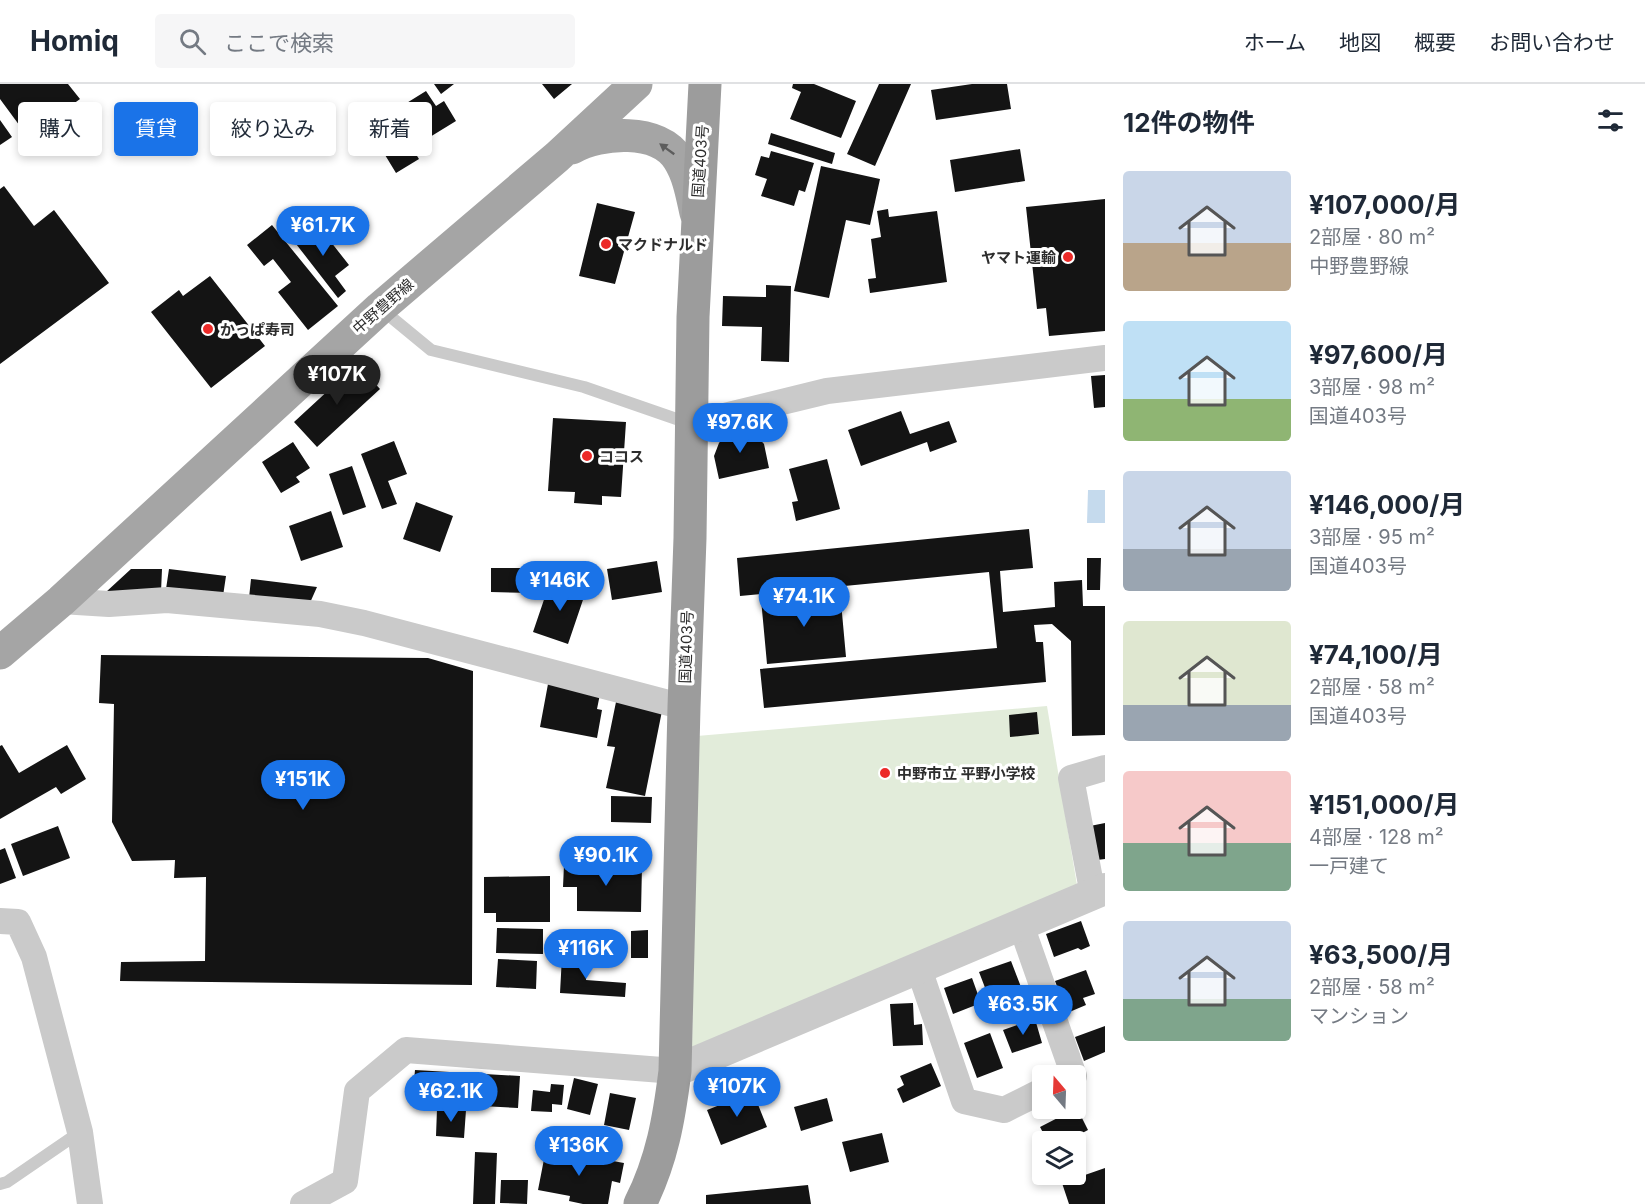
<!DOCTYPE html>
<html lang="ja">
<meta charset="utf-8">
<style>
body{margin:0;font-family:Inter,"Noto Sans JP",sans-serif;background:#f6f6f7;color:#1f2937;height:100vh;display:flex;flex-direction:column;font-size:22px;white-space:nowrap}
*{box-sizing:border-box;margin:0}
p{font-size:20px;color:#747a83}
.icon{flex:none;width:33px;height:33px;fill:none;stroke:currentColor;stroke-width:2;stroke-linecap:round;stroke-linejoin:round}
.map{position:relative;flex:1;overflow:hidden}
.sheet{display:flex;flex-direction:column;background:#fff;width:540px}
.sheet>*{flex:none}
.hud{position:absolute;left:18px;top:18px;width:570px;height:54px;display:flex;gap:12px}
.needle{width:39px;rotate:341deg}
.buttons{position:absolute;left:1032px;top:981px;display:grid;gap:12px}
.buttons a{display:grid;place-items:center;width:54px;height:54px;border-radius:6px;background:#fff;box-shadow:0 3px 9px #0003;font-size:30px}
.price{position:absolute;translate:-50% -51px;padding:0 14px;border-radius:21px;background:#1a73e8;color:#fff;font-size:20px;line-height:39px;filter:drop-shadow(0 2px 3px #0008)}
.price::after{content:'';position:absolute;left:50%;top:36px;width:18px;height:14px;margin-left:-9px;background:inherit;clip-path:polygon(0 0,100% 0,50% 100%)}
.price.selected{background:#222;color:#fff}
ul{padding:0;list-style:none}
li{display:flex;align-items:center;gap:18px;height:150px;padding:0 18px}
li span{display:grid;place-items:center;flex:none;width:168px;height:120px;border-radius:6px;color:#555}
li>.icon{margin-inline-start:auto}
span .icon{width:72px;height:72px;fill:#fffc;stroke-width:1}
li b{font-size:26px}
h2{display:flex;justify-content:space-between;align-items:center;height:72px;padding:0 18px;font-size:26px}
.chip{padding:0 21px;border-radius:6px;background:#fff;box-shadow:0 3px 9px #0003;font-size:21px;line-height:54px}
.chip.selected{background:#1a73e8;color:#fff}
header{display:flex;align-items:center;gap:36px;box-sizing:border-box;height:84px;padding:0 30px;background:#fff;border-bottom:2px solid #e0e1e3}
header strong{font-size:28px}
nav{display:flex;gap:33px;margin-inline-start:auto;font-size:21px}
.search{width:420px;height:54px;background:#f6f6f7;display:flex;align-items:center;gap:15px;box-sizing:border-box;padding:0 21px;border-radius:6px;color:#747a83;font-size:22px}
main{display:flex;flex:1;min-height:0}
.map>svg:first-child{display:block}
.green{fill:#e2ecda}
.water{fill:#c5daed}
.building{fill:#141414}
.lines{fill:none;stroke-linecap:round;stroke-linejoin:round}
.service{stroke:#cacaca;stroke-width:12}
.minor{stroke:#cacaca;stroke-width:26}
.tertiary{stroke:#cacaca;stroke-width:32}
.primary{stroke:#a5a5a5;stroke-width:33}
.trunk{stroke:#9c9c9c;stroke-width:33}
.oneway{fill:#5d5d5d}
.poi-dot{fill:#ec2a28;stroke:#fff;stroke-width:2}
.labels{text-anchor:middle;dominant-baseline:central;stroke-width:6;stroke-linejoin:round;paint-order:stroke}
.street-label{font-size:15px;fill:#2d2d2d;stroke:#fff}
.poi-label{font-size:15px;font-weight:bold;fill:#2d2d2d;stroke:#fff;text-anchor:start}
</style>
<header>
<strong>Homiq</strong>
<div class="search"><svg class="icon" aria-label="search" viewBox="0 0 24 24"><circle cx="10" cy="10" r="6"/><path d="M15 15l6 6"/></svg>ここで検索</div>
<nav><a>ホーム</a><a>地図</a><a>概要</a><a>お問い合わせ</a></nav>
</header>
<main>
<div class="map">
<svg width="1105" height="1120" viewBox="0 0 1105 1120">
<rect width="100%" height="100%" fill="#fff"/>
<path class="green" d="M 1047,622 L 1077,801 L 692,966 L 697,652 Z"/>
<path class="water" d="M 1088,406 L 1105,406 L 1105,439 L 1087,439 Z"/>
<path class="building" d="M 0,0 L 68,0 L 80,15 L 28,53 L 0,15 Z
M 434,0 L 454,0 L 441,10 Z
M 542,0 L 572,0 L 554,15 Z
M 793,0 L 814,0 L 856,17 L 841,54 L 790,35 L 801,8 L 792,4 Z
M 879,0 L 911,0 L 875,82 L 847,70 Z
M 972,0 L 1007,0 L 1011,25 L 936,36 L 931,6 Z
M 426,7 L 436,22 L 444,17 L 456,37 L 412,64 L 419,75 L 396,89 L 368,43 Z
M 0,36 L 12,53 L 0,61 Z
M 771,49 L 835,69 L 832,80 L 768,60 Z
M 1020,65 L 1025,97 L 955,108 L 950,76 Z
M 771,67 L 814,79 L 805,108 L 799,106 L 794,122 L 761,112 L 767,95 L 755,91 L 761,72 L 769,74 Z
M 821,82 L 880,95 L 870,141 L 846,136 L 829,214 L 794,207 Z
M 4,102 L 34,142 L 54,126 L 109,199 L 0,280 L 0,105 Z
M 1105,115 L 1105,247 L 1049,252 L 1046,224 L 1037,225 L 1026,123 Z
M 597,119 L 635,128 L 615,200 L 579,192 Z
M 888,125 L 889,133 L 937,127 L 947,198 L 870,209 L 868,195 L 876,194 L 871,155 L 881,153 L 877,127 Z
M 316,139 L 349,181 L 335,192 L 346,207 L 338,214 L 293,156 Z
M 272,141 L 338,222 L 308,246 L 278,208 L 291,198 L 273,175 L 264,182 L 247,161 Z
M 210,192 L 265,262 L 211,304 L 151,228 L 179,206 L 183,212 Z
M 766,201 L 791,202 L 789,278 L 761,277 L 762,243 L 722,242 L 723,212 L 766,213 Z
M 357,280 L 380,305 L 317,363 L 294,338 Z
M 1105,291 L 1105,323 L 1094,324 L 1091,292 Z
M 901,327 L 910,350 L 949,337 L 957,358 L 930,368 L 927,358 L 861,382 L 848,346 Z
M 553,334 L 626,338 L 621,413 L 602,412 L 602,421 L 574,419 L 575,408 L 548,407 Z
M 742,346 L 754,349 L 764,360 L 769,384 L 719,395 L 714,372 L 719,359 L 727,349 Z
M 394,357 L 407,390 L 388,397 L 397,420 L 382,425 L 361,370 Z
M 293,358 L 310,384 L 296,393 L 300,398 L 281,409 L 262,378 Z
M 827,375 L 840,425 L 796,437 L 792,418 L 798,417 L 789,385 Z
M 352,382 L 366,423 L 343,431 L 329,390 Z
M 416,418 L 453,432 L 440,468 L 403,455 Z
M 331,427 L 343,463 L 301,477 L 289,442 Z
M 1029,445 L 1033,484 L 1000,487 L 1003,528 L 1055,523 L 1054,498 L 1082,496 L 1083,522 L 1105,522 L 1105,651 L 1072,652 L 1071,557 L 1052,540 L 1034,541 L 1036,558 L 1043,558 L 1046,598 L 764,624 L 760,585 L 997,564 L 989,488 L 740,512 L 737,474 Z
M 1087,474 L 1101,474 L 1100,506 L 1087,506 Z
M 657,477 L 662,508 L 612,516 L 607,485 Z
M 491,484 L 536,484 L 536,509 L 491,508 Z
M 131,485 L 162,485 L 161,508 L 106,508 Z
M 169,485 L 226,492 L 223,512 L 166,505 Z
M 251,495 L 317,503 L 309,521 L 249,514 Z
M 551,495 L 586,507 L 568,560 L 533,548 Z
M 840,507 L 846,573 L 767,580 L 761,515 Z
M 101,571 L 428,574 L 473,587 L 472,901 L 120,897 L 121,878 L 205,877 L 206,793 L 174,794 L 175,776 L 132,777 L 112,738 L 114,620 L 99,619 Z
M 548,600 L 600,610 L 597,625 L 602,626 L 597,654 L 540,643 Z
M 616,618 L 662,627 L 645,712 L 606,704 L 615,663 L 607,662 Z
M 1037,628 L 1039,650 L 1010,653 L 1009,631 Z
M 2,661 L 19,689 L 67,661 L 86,695 L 61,710 L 56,703 L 0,735 L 0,662 Z
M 611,712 L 652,713 L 651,739 L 611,738 Z
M 1105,739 L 1105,775 L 1097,776 L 1090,742 Z
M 58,742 L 70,774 L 23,792 L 11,760 Z
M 5,764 L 16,794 L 0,800 L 0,766 Z
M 564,781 L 642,782 L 641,828 L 577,827 L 577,803 L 563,803 Z
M 550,792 L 550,838 L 496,838 L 496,829 L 484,829 L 484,793 Z
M 1081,837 L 1090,862 L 1081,866 L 1078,864 L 1054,873 L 1046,850 Z
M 497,844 L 543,845 L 543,870 L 496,869 Z
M 648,846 L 648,874 L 631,874 L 631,847 Z
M 562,872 L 587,874 L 586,896 L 626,899 L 625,913 L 560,909 Z
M 498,875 L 537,877 L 536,905 L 496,903 Z
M 1011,877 L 1021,903 L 989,914 L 979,888 Z
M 1086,886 L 1095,910 L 1083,914 L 1086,921 L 1067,929 L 1055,897 Z
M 972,894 L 981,919 L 953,930 L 944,904 Z
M 913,919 L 914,941 L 922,940 L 923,961 L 893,962 L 890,920 Z
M 1035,935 L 1042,959 L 1012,969 L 1003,946 Z
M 1105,942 L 1105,968 L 1084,977 L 1075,953 Z
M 990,949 L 1003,984 L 977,994 L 964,959 Z
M 931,979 L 941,1002 L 903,1019 L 897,1005 L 904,1001 L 900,992 Z
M 415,986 L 520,992 L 518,1024 L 443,1020 L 443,1010 L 413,1008 Z
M 574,994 L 598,1000 L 590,1031 L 567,1025 Z
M 551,1000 L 564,1001 L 562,1021 L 552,1020 L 552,1028 L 531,1027 L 533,1006 L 550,1008 Z
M 753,1008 L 767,1043 L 721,1061 L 707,1026 Z
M 610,1009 L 636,1014 L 629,1046 L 604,1041 Z
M 827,1014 L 833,1037 L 801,1047 L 794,1023 Z
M 1077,1024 L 1088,1046 L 1065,1058 L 1048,1058 L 1040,1043 Z
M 437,1025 L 466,1026 L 464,1054 L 436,1052 Z
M 882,1049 L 889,1078 L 850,1088 L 842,1058 Z
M 546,1065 L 624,1079 L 620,1099 L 612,1097 L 608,1120 L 583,1120 L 569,1117 L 570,1112 L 538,1106 Z
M 475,1068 L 497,1069 L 495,1120 L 473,1120 Z
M 1105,1084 L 1105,1120 L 1069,1120 L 1062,1099 Z
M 501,1096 L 528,1096 L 527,1120 L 500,1119 Z
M 808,1101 L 811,1120 L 706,1120 L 706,1111 Z"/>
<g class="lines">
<path class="service" d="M 380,224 L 431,266 L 584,303 L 688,339
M 0,1100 L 7,1098 L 80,1048"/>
<path class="minor" d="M 692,340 L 827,307 L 1105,274
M 61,517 L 109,520 L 167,516 L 320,530 L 364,539 L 684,623
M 1093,811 L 1071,694 L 1105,684
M 0,837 L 18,838 L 34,873 L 80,1048 L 90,1120
M 1021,841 L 1074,992
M 919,885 L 964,1017 L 1004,1026 L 1042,1007
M 303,1120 L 345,1097 L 357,1007 L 406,966 L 675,987"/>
<path class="tertiary" d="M 675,987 L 1105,805"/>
<path class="primary" d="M 572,64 C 600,48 659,43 679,76 C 689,92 692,111 696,129
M 0,569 L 61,517 L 380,224 L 557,73 L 636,0"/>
<path class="trunk" d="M 640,1120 C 662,1076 669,1035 675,987 L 684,623 L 690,454 L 693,233 L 705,0"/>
</g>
<defs><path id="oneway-solid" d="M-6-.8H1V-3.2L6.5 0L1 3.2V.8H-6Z" transform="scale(1.5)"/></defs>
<use class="oneway" href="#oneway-solid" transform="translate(667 65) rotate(-144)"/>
<g class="poi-dot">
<circle cx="606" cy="160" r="6"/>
<circle cx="1068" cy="173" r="6"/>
<circle cx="208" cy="245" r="6"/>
<circle cx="587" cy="372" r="6"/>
<circle cx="885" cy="689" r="6"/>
</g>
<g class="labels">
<g class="street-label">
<text transform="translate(700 77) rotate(-86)">国道403号</text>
<text transform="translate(383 222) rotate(-41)">中野豊野線</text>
<text transform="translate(686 563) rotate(-88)">国道403号</text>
</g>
<g class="poi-label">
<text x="618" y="160">マクドナルド</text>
<text x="1056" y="173" text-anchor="end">ヤマト運輸</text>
<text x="220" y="245">かっぱ寿司</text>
<text x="599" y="372">ココス</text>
<text x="897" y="689">中野市立 平野小学校</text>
</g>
</g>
</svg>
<div class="buttons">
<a><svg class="needle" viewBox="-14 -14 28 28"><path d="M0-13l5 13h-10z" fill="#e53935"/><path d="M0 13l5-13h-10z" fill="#747a83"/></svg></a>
<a><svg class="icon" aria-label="layers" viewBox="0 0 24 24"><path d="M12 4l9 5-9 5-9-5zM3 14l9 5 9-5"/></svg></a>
</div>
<b class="price" style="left:323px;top:173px">¥61.7K</b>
<b class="price selected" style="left:337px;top:322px">¥107K</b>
<b class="price" style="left:740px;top:370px">¥97.6K</b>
<b class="price" style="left:560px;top:528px">¥146K</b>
<b class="price" style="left:804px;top:544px">¥74.1K</b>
<b class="price" style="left:303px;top:727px">¥151K</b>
<b class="price" style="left:606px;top:803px">¥90.1K</b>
<b class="price" style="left:586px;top:896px">¥116K</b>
<b class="price" style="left:1023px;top:952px">¥63.5K</b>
<b class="price" style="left:737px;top:1034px">¥107K</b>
<b class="price" style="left:451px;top:1039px">¥62.1K</b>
<b class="price" style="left:579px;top:1093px">¥136K</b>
<div class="hud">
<a class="chip">購入</a>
<a class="chip selected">賃貸</a>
<a class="chip">絞り込み</a>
<a class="chip">新着</a>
</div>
</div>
<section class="sheet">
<h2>12件の物件<svg class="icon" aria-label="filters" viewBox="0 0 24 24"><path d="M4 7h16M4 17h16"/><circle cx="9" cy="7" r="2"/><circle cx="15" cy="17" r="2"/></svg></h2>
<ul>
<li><span style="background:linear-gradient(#c9d6e8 60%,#b9a48a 0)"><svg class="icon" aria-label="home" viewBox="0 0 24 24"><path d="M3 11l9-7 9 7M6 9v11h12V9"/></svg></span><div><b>¥107,000/月</b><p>2部屋 · 80 m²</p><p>中野豊野線</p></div></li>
<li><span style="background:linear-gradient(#bfe0f5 65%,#8fb573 0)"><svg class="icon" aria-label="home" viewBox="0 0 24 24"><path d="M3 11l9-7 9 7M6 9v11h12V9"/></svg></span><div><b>¥97,600/月</b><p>3部屋 · 98 m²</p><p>国道403号</p></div></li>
<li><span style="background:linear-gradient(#c9d6e8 65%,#9aa5b1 0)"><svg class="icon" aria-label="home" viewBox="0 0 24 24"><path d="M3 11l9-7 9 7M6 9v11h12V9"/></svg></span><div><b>¥146,000/月</b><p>3部屋 · 95 m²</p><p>国道403号</p></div></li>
<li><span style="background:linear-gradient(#dfe7d0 70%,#9aa5b1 0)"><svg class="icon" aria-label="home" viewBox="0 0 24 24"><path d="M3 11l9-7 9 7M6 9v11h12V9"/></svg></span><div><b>¥74,100/月</b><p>2部屋 · 58 m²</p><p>国道403号</p></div></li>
<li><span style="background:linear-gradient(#f6c9c9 60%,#7fa58c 0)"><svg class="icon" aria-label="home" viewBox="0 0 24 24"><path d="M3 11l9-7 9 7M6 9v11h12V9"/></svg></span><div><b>¥151,000/月</b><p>4部屋 · 128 m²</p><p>一戸建て</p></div></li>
<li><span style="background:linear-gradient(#c9d6e8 65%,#7fa58c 0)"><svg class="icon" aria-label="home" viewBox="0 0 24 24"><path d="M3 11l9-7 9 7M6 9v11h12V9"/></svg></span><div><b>¥63,500/月</b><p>2部屋 · 58 m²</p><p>マンション</p></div></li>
</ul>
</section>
</main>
